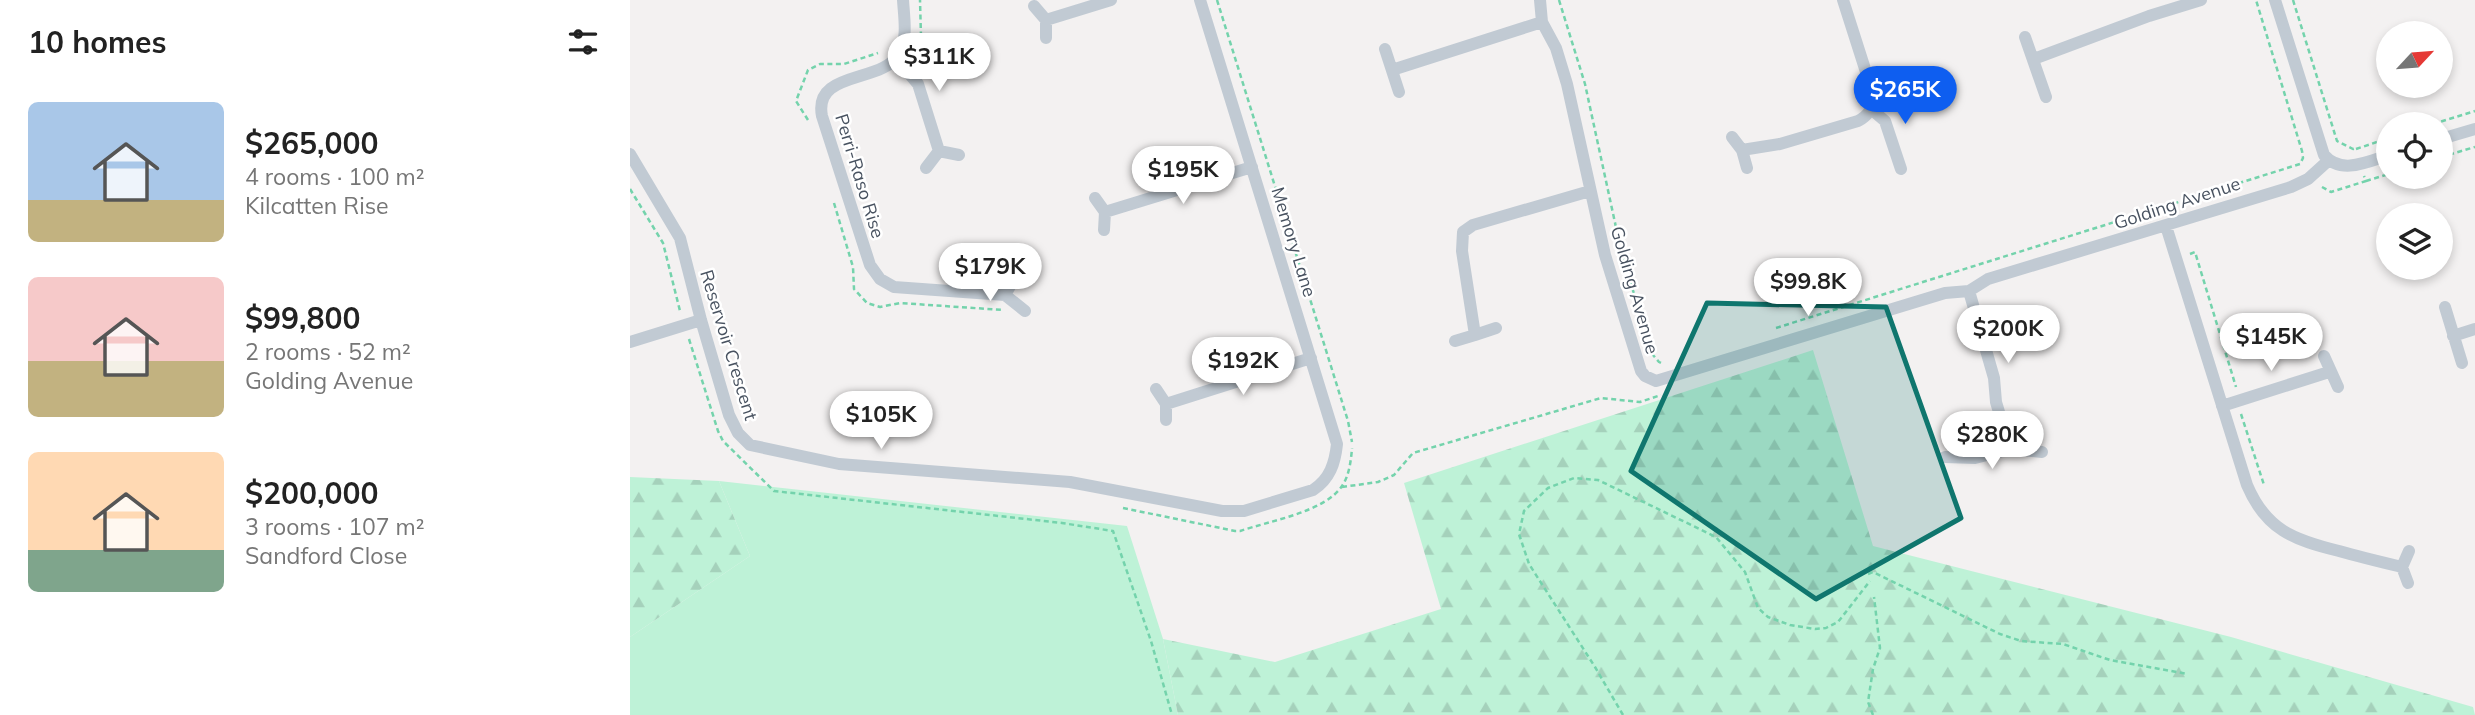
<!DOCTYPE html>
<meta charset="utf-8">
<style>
body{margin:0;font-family:Mulish,sans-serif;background:#f2f2f2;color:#222;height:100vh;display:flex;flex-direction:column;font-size:26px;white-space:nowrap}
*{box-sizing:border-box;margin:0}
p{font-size:23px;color:#767676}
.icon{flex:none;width:38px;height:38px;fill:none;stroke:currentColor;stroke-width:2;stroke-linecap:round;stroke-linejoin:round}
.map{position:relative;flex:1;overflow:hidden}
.panel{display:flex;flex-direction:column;background:#fff;width:630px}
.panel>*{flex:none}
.needle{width:46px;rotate:64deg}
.tools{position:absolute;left:1746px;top:21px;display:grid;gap:14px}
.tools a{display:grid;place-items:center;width:77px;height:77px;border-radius:50%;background:#fff;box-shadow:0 4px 10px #0003;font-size:35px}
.price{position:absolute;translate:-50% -60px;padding:0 16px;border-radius:24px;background:#fff;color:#222;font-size:23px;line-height:46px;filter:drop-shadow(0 2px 4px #0008)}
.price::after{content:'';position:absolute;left:50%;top:42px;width:21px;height:16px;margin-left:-10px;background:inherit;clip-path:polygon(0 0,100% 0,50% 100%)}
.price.current{background:#0e5ef0;color:#fff}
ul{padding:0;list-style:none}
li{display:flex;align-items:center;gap:21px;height:175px;padding:0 28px}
li span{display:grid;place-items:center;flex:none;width:196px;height:140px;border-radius:10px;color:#555}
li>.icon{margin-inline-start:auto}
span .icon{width:84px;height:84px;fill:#fffc;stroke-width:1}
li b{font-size:30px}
h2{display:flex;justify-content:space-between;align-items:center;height:84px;padding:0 28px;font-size:30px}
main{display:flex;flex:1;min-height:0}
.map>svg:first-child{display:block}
.green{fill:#bef2d7}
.forest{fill:url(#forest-firs)}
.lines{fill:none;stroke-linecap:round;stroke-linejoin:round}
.path{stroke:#74d3ac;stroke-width:2.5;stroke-dasharray:5 3.5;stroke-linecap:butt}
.street{stroke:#c1cad3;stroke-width:12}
.marked{fill:#0f766e;fill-opacity:0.2;stroke:#0f766e;stroke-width:5;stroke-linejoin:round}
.labels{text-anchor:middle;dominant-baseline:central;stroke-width:5;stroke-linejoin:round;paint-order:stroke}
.street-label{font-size:18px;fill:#485260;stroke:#fff}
</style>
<main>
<section class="panel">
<h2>10 homes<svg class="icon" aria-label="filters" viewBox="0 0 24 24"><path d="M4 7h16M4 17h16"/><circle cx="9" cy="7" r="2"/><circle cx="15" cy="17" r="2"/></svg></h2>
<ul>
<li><span style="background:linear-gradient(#a9c7e8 70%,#c2b280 0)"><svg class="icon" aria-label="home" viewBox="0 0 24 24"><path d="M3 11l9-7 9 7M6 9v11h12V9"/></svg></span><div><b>$265,000</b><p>4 rooms · 100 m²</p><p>Kilcatten Rise</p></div></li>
<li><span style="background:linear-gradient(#f6c9c9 60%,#c2b280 0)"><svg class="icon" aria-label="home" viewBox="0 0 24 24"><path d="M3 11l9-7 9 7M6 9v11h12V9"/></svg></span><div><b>$99,800</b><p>2 rooms · 52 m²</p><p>Golding Avenue</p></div></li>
<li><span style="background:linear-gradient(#ffd9b3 70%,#7fa58c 0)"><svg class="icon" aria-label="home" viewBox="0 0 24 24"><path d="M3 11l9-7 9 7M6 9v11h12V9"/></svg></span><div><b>$200,000</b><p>3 rooms · 107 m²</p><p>Sandford Close</p></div></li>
</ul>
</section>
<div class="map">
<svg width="1845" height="715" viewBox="0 0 1845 715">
<defs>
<pattern id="forest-firs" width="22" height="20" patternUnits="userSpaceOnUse" patternTransform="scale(1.75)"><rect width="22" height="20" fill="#bef2d7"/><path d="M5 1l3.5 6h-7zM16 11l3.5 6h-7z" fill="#a5d1bb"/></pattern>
</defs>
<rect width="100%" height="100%" fill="#f3f1f1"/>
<path class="green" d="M 89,481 L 497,526 L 533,639 L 548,715 L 0,715 L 0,637 L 120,556 Z"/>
<path class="forest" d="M 1183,350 L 1243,546 L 1601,637 L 1843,707 L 1845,715 L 548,715 L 533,639 L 645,662 L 811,609 L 774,483 Z
M 0,477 L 89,481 L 120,556 L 0,637 Z"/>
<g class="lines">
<path class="path" d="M 587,0 L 718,421 L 722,442
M 929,0 L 955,84 L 992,255 L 1023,355 L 1029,362 L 1033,364
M 1663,0 L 1707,141 L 1723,149 L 1726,148
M 287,44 L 291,37 L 290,0
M 178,120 L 166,101 L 178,70 L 190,64 L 214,64 L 248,53
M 1803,124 L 1845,111
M 1726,149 L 1759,138
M 1811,157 L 1845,147
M 1736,181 L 1759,174
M 1692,187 L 1701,192 L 1736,181 L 1734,176
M 0,189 L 33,243 L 50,311
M 204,203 L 223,267 L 224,289 L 237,303 L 250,307 L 270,303 L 373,310
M 1560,254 L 1565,252 L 1606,387
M 1146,328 L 1670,164 L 1673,158 L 1672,151 L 1626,0
M 59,339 L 88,431 L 93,441 L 144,491 L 432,523 L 483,531 L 521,641 L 542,715
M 1611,414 L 1634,485
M 712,487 L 748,482 L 764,475 L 783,453 L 971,398 L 1010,402 L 1031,395
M 493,508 L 605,531 L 610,531 C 639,521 695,512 712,486 C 719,476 721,461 722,448
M 1238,574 L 1243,572 L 1370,634 L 1391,641 L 1433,644 L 1480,660 L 1558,674
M 993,715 L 965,667 L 899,564 L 889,534 L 894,511 L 918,488 L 944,478 L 968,480 L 1086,537 L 1115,572 L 1128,608 L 1138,617 L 1160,625 L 1185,629 L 1196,628 L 1208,622 L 1240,581
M 1243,715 L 1238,702 L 1243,669 L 1250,648 L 1244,597"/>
<path class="street" d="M 273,0 C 274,17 278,38 269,54 C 252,84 183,70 192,116 L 240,265 L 250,279 L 264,287 L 375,295
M 910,0 L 912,22 L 926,48 L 937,84 L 975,255 L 1011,371 L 1015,376 L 1026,381 L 1315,293 L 1339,291 L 1358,279 L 1661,187 L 1678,179 L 1699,160
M 1645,0 L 1694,155 C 1711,175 1737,162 1759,155
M 404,6 L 416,20 L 416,38
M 416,20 L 481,0
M 1395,37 L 1416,97
M 755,49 L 769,92
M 266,58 L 288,84 L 309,151
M 1404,59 L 1519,16 L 1571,0
M 762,70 L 912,22
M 1241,109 L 1255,121 L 1271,169
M 1102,137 L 1112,150 L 1117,168
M 1811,139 L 1845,129
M 1112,150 L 1150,144 L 1228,121 C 1239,115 1244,107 1243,94 L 1213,0
M 0,154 L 50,238 L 71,320 L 99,415 L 108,433 L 120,445 L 209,464 L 440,482 L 592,511 L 614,511 L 683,490 C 700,479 705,463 707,444 L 570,0
M 296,168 L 309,151 L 329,155
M 465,198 L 475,212 L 474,230
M 475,212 L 622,167
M 1536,226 L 1617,485 C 1636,530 1664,540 1709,551 C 1730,557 1751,562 1772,567 L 1778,583
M 383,281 L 375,295 L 395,311
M 1339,291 L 1364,378 L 1366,402 L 1380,449
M 1815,307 L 1832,363
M 845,335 L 866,328
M 1823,336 L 1845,329
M 825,341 L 845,335 L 832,251 L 833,232 L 843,225 L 960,191
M 0,342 L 71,320
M 1694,356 L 1708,387
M 526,389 L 536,404 L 536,420
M 536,404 L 681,358
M 1592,406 L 1699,372
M 1315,457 L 1345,458 L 1380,449 L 1412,452
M 1772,567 L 1779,551"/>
</g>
<path class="marked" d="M 1077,303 L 1256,307 L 1331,518 L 1186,599 L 1001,471 Z"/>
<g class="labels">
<g class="street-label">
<text transform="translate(230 176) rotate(73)">Perri-Raso Rise</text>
<text transform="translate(1547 203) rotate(-18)">Golding Avenue</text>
<text transform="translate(664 242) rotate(73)">Memory Lane</text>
<text transform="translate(1005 290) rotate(74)">Golding Avenue</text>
<text transform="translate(99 345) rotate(73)">Reservoir Crescent</text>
</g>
</g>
</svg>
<div class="tools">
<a><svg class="needle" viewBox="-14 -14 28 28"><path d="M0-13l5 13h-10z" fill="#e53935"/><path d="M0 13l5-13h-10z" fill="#767676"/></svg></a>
<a><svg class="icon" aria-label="locate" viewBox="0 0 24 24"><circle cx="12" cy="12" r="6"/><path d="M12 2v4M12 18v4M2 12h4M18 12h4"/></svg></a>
<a><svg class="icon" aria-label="layers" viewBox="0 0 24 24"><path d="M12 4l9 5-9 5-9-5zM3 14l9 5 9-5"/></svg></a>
</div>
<b class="price" style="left:309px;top:93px">$311K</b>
<b class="price current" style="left:1275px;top:126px">$265K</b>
<b class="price" style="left:553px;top:206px">$195K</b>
<b class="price" style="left:360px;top:303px">$179K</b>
<b class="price" style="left:1178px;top:318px">$99.8K</b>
<b class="price" style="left:1378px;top:365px">$200K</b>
<b class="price" style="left:1641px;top:373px">$145K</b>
<b class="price" style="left:613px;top:397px">$192K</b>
<b class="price" style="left:251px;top:451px">$105K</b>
<b class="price" style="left:1362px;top:471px">$280K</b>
</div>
</main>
